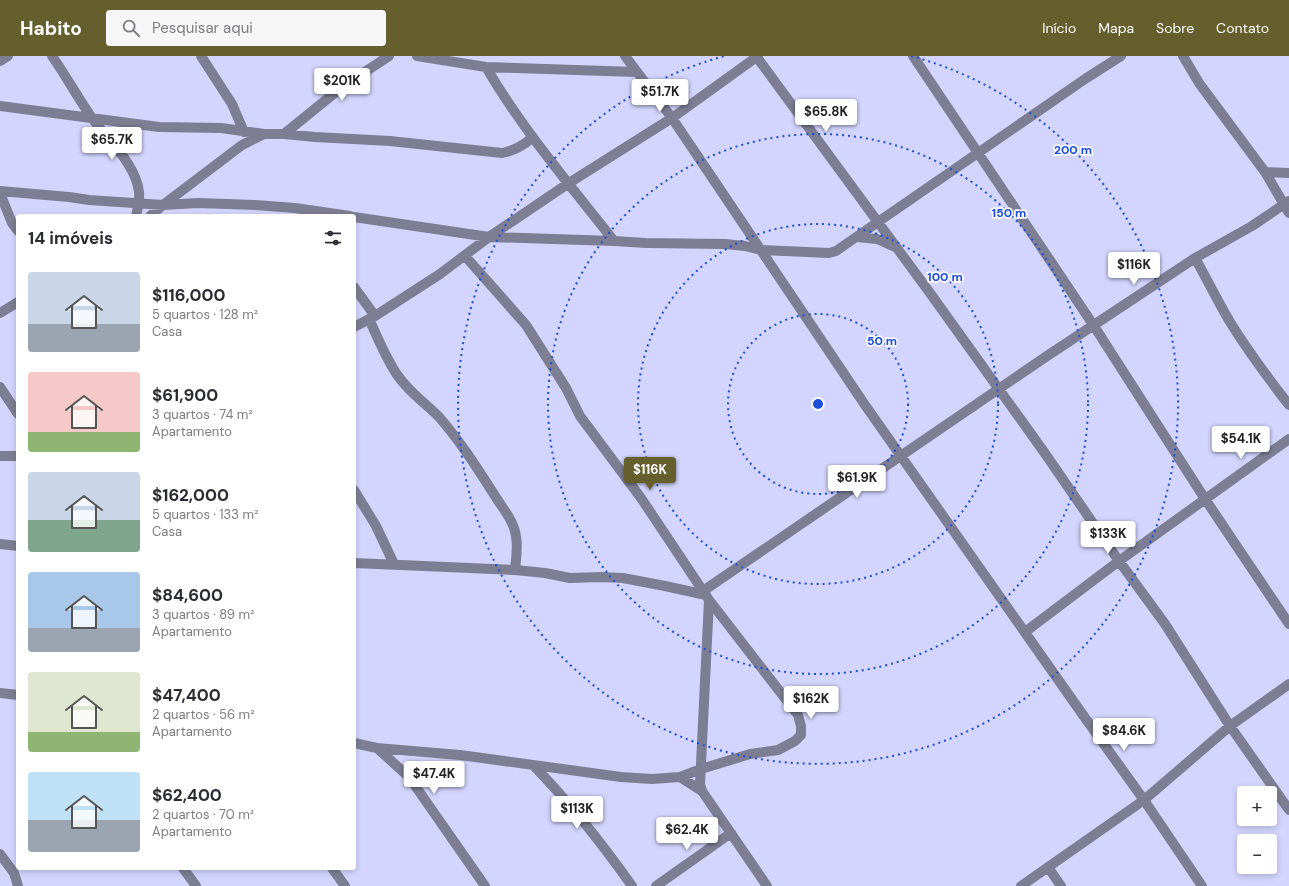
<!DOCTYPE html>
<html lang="pt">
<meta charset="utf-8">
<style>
body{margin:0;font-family:"DM Sans",sans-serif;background:#f7f7f7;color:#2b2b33;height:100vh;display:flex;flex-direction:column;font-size:15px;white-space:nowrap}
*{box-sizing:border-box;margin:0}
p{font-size:13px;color:#7c7c81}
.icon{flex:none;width:22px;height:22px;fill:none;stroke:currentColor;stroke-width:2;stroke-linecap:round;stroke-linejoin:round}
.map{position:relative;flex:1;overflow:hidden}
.panel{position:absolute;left:16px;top:158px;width:340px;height:656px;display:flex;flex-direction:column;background:#fff;border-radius:4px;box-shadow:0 2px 6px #0003}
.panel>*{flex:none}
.buttons{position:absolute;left:1237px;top:730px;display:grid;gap:8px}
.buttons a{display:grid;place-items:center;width:40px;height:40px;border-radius:4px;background:#fff;box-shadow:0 2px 6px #0003;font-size:20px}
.price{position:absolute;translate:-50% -34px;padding:0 9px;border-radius:4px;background:#fff;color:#222;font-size:13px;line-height:26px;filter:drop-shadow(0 1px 2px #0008)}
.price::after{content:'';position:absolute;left:50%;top:24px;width:12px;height:9px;margin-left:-6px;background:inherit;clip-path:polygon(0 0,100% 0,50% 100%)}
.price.on{background:#645f2c;color:#fff}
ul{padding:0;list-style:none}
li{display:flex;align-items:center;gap:12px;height:100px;padding:0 12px}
li span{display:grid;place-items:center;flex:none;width:112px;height:80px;border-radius:4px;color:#555}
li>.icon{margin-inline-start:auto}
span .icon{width:48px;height:48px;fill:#fffc;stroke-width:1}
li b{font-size:17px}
h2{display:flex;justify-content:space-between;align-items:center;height:48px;padding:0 12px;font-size:17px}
header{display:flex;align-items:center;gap:24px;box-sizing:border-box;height:56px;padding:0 20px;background:#645f2c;color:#fff}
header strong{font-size:19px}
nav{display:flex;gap:22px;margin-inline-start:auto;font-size:14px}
.search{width:280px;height:36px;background:#f7f7f7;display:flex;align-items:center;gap:10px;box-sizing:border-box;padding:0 14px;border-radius:4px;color:#7c7c81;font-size:15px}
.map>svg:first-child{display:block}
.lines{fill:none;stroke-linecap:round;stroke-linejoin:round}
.minor{stroke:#7d7e93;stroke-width:10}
.ring{fill:none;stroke:#1d4ed8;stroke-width:2;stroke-dasharray:2 4}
.centre{fill:#1d4ed8;stroke:#f9f9ff;stroke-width:2}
.ring-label{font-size:12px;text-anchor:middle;font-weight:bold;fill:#1d4ed8;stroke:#f9f9ff;stroke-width:3.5;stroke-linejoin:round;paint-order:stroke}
</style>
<header>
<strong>Habito</strong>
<div class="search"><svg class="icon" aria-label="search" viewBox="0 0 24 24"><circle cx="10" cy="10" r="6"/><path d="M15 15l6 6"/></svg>Pesquisar aqui</div>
<nav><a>Início</a><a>Mapa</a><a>Sobre</a><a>Contato</a></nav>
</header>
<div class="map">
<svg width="1289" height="830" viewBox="0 0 1289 830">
<rect width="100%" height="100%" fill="#d3d5fe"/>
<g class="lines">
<path class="minor" d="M 52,0 C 66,20 78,42 92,62 C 108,84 136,108 139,136 C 140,144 138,152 136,160
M 201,0 L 232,48 L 244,76
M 417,0 L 486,11 L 636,16
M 625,0 L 672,62 L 865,349 L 1083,659 L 1144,744 L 1202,830
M 756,0 L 930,237 L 1044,396 L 1119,505 L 1165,568 L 1230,670 L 1289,754
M 913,0 L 1094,270 L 1205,443 L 1289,568
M 1183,0 L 1199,27 L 1265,116 L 1289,157
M 0,5 L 8,0
M 486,11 C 522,73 570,129 614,185
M 0,50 L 159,71 L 221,72 L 264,78
M 284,78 L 342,31 L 389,0
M 1265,116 L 1289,117
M 0,135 L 69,141 L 89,144 L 163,149 L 198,147 L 255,149 L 295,152 L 350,160
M 0,137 L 12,167 L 18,175
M 150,160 L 163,149 L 242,89 L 264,78 L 284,78 L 315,81 L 390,85 L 502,97 C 515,94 523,90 533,81
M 354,161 L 489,181 L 614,185 L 646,187 L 725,188 L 745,190 L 761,194 L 829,197 L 836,195 L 1085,23 L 1121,0
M 857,181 L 877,183 L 895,191
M 465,200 L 526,269 L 566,332 L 580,360 L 641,442 L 709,544 L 700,728 L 702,735 L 767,830
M 1195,202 C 1207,223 1218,246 1230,266 C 1248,295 1268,322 1289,349
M 354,231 L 375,260
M 0,257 L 18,246
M 369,263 C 378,282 386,303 398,320 C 409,336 425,347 439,361 C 461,386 479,415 497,443 C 504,454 515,467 516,481 C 518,491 516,503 515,514
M 354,271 L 375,260 L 440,218 L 489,181 L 569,127 L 672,62 L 758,0
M 0,331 L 18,358
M 0,400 L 18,400
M 354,434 L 376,470 L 394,508
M 0,488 L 18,490
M 354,507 L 515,514 L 545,517 L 570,522 L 601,521 L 623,522 L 665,530 L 706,539
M 703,535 L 1047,300 L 1195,202 L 1252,170 L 1289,145
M 1025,576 L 1119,505 L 1289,383
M 0,637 L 18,639
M 354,687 L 377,692 L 409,721 L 485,830
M 377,692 L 460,699 L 621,721 L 652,723 L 680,721 L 701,713 L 750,698 L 778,694 L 795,685 L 801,679 L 801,670 L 798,659 L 709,544
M 533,709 C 570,747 601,786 632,830
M 680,721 L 702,735
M 0,798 L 14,817 L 18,830
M 1048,811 L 1061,830
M 183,812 L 196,830
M 332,812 L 345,830
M 656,830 L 731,777
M 1021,830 L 1144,744 L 1230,670 L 1289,628"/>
</g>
<g class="ring">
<circle cx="818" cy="348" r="90"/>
<circle cx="818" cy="348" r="180"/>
<circle cx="818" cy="348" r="270"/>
<path d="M911 0A360 360 0 1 1 725 0"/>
</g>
<circle cx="818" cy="348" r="6" class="centre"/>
<g class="ring-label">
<text x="1073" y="98">200 m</text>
<text x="1009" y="161">150 m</text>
<text x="945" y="225">100 m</text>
<text x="882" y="289">50 m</text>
</g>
</svg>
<div class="buttons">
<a>+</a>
<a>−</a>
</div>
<b class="price" style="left:342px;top:46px">$201K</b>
<b class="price" style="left:660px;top:57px">$51.7K</b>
<b class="price" style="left:826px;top:77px">$65.8K</b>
<b class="price" style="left:112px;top:105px">$65.7K</b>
<b class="price" style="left:1134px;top:230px">$116K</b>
<b class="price" style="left:1241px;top:404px">$54.1K</b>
<b class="price on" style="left:650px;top:435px">$116K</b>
<b class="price" style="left:857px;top:443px">$61.9K</b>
<b class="price" style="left:1108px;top:499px">$133K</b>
<b class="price" style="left:811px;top:664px">$162K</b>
<b class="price" style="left:1124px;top:696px">$84.6K</b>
<b class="price" style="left:434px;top:739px">$47.4K</b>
<b class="price" style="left:577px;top:774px">$113K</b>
<b class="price" style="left:687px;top:795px">$62.4K</b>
<section class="panel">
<h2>14 imóveis<svg class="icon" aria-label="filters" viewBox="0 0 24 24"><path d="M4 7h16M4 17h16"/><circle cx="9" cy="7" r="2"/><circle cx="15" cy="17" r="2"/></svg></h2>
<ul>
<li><span style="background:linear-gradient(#c9d6e8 65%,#9aa5b1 0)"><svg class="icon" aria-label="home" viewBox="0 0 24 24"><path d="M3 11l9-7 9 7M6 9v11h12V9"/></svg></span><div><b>$116,000</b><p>5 quartos · 128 m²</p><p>Casa</p></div></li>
<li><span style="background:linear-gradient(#f6c9c9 75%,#8fb573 0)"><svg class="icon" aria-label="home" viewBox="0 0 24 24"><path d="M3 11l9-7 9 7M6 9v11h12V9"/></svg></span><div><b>$61,900</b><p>3 quartos · 74 m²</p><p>Apartamento</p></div></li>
<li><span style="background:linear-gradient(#c9d6e8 60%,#7fa58c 0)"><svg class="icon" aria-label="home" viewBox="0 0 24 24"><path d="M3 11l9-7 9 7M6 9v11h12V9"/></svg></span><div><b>$162,000</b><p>5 quartos · 133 m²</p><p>Casa</p></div></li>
<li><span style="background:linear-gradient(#a9c7e8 70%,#9aa5b1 0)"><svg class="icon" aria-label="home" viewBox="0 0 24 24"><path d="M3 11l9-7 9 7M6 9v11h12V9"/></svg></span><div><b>$84,600</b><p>3 quartos · 89 m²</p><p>Apartamento</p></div></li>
<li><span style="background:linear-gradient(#dfe7d0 75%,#8fb573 0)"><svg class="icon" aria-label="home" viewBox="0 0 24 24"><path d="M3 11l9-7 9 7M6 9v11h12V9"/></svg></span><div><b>$47,400</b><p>2 quartos · 56 m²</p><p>Apartamento</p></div></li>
<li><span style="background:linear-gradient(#bfe0f5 60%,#9aa5b1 0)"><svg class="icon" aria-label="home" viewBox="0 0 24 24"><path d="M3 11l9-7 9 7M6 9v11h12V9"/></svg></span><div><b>$62,400</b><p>2 quartos · 70 m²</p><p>Apartamento</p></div></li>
</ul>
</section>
</div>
